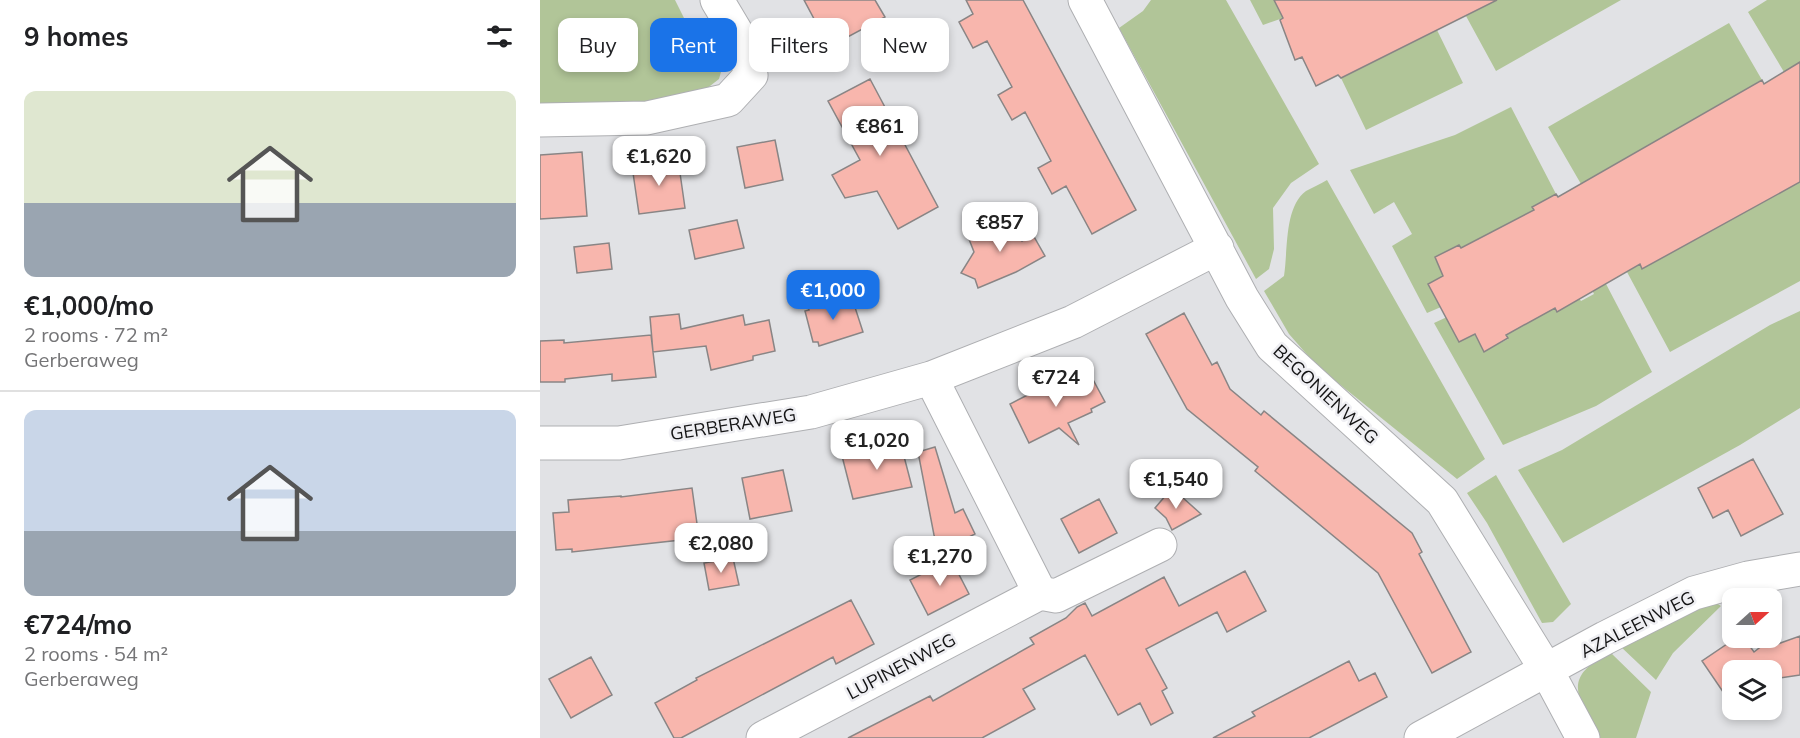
<!DOCTYPE html>
<meta charset="utf-8">
<style>
body{margin:0;font-family:Mulish,sans-serif;background:#f6f6f6;color:#202124;height:100vh;display:flex;flex-direction:column;font-size:22px;white-space:nowrap}
*{box-sizing:border-box;margin:0}
p{font-size:20px;color:#757577}
.icon{flex:none;width:33px;height:33px;fill:none;stroke:currentColor;stroke-width:2;stroke-linecap:round;stroke-linejoin:round}
.map{position:relative;flex:1;overflow:hidden}
.drawer{display:flex;flex-direction:column;background:#fff;width:540px}
.drawer>*{flex:none}
.banner{position:absolute;left:18px;top:18px;width:570px;height:54px;display:flex;gap:12px}
.needle{width:39px;rotate:69deg}
.fabs{position:absolute;left:1182px;top:588px;display:grid;gap:12px}
.fabs a{display:grid;place-items:center;width:60px;height:60px;border-radius:12px;background:#fff;box-shadow:0 3px 9px #0003;font-size:30px}
.price{position:absolute;translate:-50% -51px;padding:0 14px;border-radius:12px;background:#fff;color:#222;font-size:20px;line-height:39px;filter:drop-shadow(0 2px 3px #0008)}
.price::after{content:'';position:absolute;left:50%;top:36px;width:18px;height:14px;margin-left:-9px;background:inherit;clip-path:polygon(0 0,100% 0,50% 100%)}
.price.active{background:#1a73e8;color:#fff}
ul{padding:0;list-style:none}
li{display:grid;align-content:center;gap:12px;height:318px;padding:0 24px}
li+li{border-top:2px solid #e0e0e0}
li span{display:grid;place-items:center;height:186px;border-radius:12px;color:#555}
li>.icon{margin-inline-start:auto}
span .icon{width:108px;height:108px;fill:#fffc;stroke-width:1}
li b{font-size:26px}
h2{display:flex;justify-content:space-between;align-items:center;height:72px;padding:0 24px;font-size:26px}
.tag{padding:0 21px;border-radius:12px;background:#fff;box-shadow:0 3px 9px #0003;font-size:21px;line-height:54px}
.tag.active{background:#1a73e8;color:#fff}
main{display:flex;flex:1;min-height:0}
.map>svg:first-child{display:block}
.green{fill:#b1c598}
.building{fill:#f8b6ad;stroke:#898585;stroke-width:1.5}
.lines{fill:none;stroke-linecap:round;stroke-linejoin:round}
.minor-casing{stroke:#aeafb2;stroke-width:35}
.minor{stroke:#fff;stroke-width:33}
.labels{text-anchor:middle;dominant-baseline:central;stroke-width:5;stroke-linejoin:round;paint-order:stroke}
.street-label{font-size:18px;fill:#131314;stroke:#efeff3}
</style>
<main>
<section class="drawer">
<h2>9 homes<svg class="icon" aria-label="filters" viewBox="0 0 24 24"><path d="M4 7h16M4 17h16"/><circle cx="9" cy="7" r="2"/><circle cx="15" cy="17" r="2"/></svg></h2>
<ul>
<li><span style="background:linear-gradient(#dfe7d0 60%,#9aa5b1 0)"><svg class="icon" aria-label="home" viewBox="0 0 24 24"><path d="M3 11l9-7 9 7M6 9v11h12V9"/></svg></span><div><b>€1,000/mo</b><p>2 rooms · 72 m²</p><p>Gerberaweg</p></div></li>
<li><span style="background:linear-gradient(#c9d6e8 65%,#9aa5b1 0)"><svg class="icon" aria-label="home" viewBox="0 0 24 24"><path d="M3 11l9-7 9 7M6 9v11h12V9"/></svg></span><div><b>€724/mo</b><p>2 rooms · 54 m²</p><p>Gerberaweg</p></div></li>
</ul>
</section>
<div class="map">
<svg width="1260" height="738" viewBox="0 0 1260 738">
<rect width="100%" height="100%" fill="#e1e2e5"/>
<path class="green" d="M 0,0 L 135,0 L 149,28 L 169,19 L 180,38 L 184,61 L 179,79 L 161,93 L 82,106 L 0,110 Z
M 611,0 L 686,0 L 779,164 L 751,183 L 733,208 L 734,249 L 729,269 L 716,279 L 579,28 L 603,11 Z
M 710,0 L 734,0 L 743,18 L 723,25 Z
M 955,0 L 1081,0 L 956,71 L 926,16 Z
M 1227,0 L 1260,0 L 1260,62 L 1244,72 L 1208,12 Z
M 1189,23 L 1222,80 L 1041,184 L 1008,127 Z
M 897,30 L 923,83 L 826,130 L 801,78 Z
M 971,107 L 1016,194 L 993,207 L 994,210 L 921,248 L 919,245 L 895,257 L 903,276 L 888,284 L 901,307 L 887,313 L 852,246 L 872,234 L 854,202 L 834,214 L 810,170 L 915,135 Z
M 787,180 L 945,459 L 917,479 L 777,366 L 749,334 L 724,291 L 744,276 C 748,251 744,207 766,191 C 773,187 781,184 787,180 Z
M 1260,182 L 1260,281 L 1130,352 L 1087,272 L 1100,264 L 1102,269 Z
M 1065,282 L 1112,372 L 1056,406 L 963,445 L 894,323 L 907,317 L 919,342 L 935,334 L 945,351 L 968,339 L 966,335 L 989,322 L 988,320 L 1038,297 L 1041,301 L 1054,294 L 1052,290 Z
M 1260,311 L 1260,408 L 1200,445 L 1023,543 L 978,470 L 1022,450 L 1230,325 Z
M 956,475 L 1031,604 L 1013,622 L 1002,623 L 947,523 L 927,493 Z
M 1170,599 L 1181,606 L 1133,653 L 1116,680 L 1080,646 Z
M 1071,653 L 1111,692 L 1096,738 L 1059,738 C 1039,699 1019,677 1071,653 Z"/>
<path class="building" d="M 264,0 L 335,0 L 345,17 L 289,47 Z
M 426,0 L 483,0 L 596,210 L 552,234 L 526,186 L 512,194 L 498,168 L 511,161 L 485,112 L 472,120 L 458,95 L 472,87 L 447,41 L 433,48 L 419,22 L 433,14 Z
M 734,0 L 957,0 L 801,78 L 798,75 L 776,86 L 762,57 L 755,60 L 740,20 L 743,18 Z
M 1260,62 L 1260,182 L 1102,269 L 1100,264 L 1017,312 L 1015,308 L 966,335 L 968,338 L 944,352 L 935,334 L 919,342 L 888,284 L 903,276 L 895,257 L 919,245 L 921,248 L 994,210 L 992,207 L 1016,194 L 1018,197 L 1222,80 L 1224,84 Z
M 330,79 L 398,207 L 358,229 L 337,191 L 305,198 L 292,175 L 320,160 L 288,101 Z
M 235,140 L 243,180 L 205,188 L 197,147 Z
M 42,152 L 47,216 L 0,219 L 0,155 Z
M 138,159 L 145,208 L 99,214 L 92,166 Z
M 470,219 L 482,241 L 493,235 L 505,256 L 476,272 L 438,288 L 435,279 L 421,273 L 434,252 L 427,234 Z
M 197,220 L 204,248 L 155,259 L 149,230 Z
M 69,243 L 72,269 L 37,273 L 34,247 Z
M 311,295 L 323,332 L 279,346 L 278,342 L 273,342 L 265,311 L 269,310 L 268,307 Z
M 644,313 L 672,365 L 677,362 L 690,389 L 721,415 L 724,411 L 872,533 L 882,552 L 879,554 L 931,652 L 892,673 L 838,573 L 715,471 L 718,467 L 647,409 L 606,334 Z
M 139,314 L 141,329 L 203,315 L 205,325 L 229,320 L 235,351 L 213,356 L 213,360 L 171,370 L 166,346 L 113,352 L 110,317 Z
M 111,335 L 116,377 L 72,381 L 72,374 L 25,379 L 25,382 L 0,382 L 0,341 L 24,340 L 24,343 Z
M 550,374 L 565,402 L 551,409 L 552,412 L 528,423 L 539,445 L 519,428 L 489,443 L 470,404 L 509,384 L 513,393 Z
M 360,441 L 372,487 L 313,499 L 302,456 Z
M 395,447 L 415,513 L 423,509 L 435,534 L 400,552 L 394,535 L 378,452 Z
M 1213,459 L 1243,514 L 1201,536 L 1188,510 L 1173,518 L 1158,488 Z
M 243,470 L 252,511 L 210,519 L 202,478 Z
M 152,488 L 159,538 L 32,552 L 32,549 L 16,550 L 13,513 L 29,512 L 28,500 L 81,496 L 81,497 Z
M 632,488 L 661,514 L 632,530 L 626,518 L 615,508 Z
M 559,499 L 577,533 L 539,553 L 521,519 Z
M 193,558 L 199,585 L 169,590 L 164,563 Z
M 411,559 L 429,594 L 388,615 L 370,580 Z
M 705,571 L 726,611 L 687,632 L 677,612 L 606,649 L 627,688 L 622,691 L 633,713 L 611,725 L 600,703 L 578,715 L 545,655 L 483,689 L 495,709 L 442,738 L 308,738 L 390,696 L 393,701 L 494,644 L 490,638 L 526,618 L 537,607 L 545,603 L 552,616 L 624,577 L 639,606 Z
M 311,600 L 334,644 L 296,664 L 293,657 L 141,738 L 134,738 L 115,703 L 157,680 L 156,678 Z
M 1260,636 L 1260,675 L 1232,679 L 1232,670 L 1192,670 L 1192,705 L 1162,661 L 1196,638 L 1204,638 L 1214,652 L 1232,638 L 1235,645 Z
M 51,657 L 72,695 L 31,718 L 9,679 Z
M 809,661 L 819,681 L 835,673 L 847,697 L 769,738 L 673,738 L 715,716 L 712,712 Z"/>
<g class="lines">
<defs>
<path id="minor" d="M 545,0 L 702,298 L 732,346 L 902,501 L 1007,671 L 1043,738
M 0,120 L 107,118 L 188,100 L 211,75 L 202,42 L 177,0
M 0,443 L 79,443 L 271,412 L 391,378 L 533,322 L 677,248
M 500,593 L 516,596 L 620,545
M 223,738 L 500,593 L 391,378
M 881,738 L 1065,638 L 1154,593 L 1208,578 L 1260,569"/>
</defs>
<use href="#minor" class="minor-casing"/>
<use href="#minor" class="minor"/>
</g>
<g class="labels">
<g class="street-label">
<text transform="translate(786 394) rotate(43)">BEGONIENWEG</text>
<text transform="translate(193 424) rotate(-9)">GERBERAWEG</text>
<text transform="translate(1097 624) rotate(-27)">AZALEENWEG</text>
<text transform="translate(361 666) rotate(-28)">LUPINENWEG</text>
</g>
</g>
</svg>
<div class="fabs">
<a><svg class="needle" viewBox="-14 -14 28 28"><path d="M0-13l5 13h-10z" fill="#e53935"/><path d="M0 13l5-13h-10z" fill="#757577"/></svg></a>
<a><svg class="icon" aria-label="layers" viewBox="0 0 24 24"><path d="M12 4l9 5-9 5-9-5zM3 14l9 5 9-5"/></svg></a>
</div>
<b class="price" style="left:340px;top:157px">€861</b>
<b class="price" style="left:119px;top:187px">€1,620</b>
<b class="price" style="left:460px;top:253px">€857</b>
<b class="price active" style="left:293px;top:321px">€1,000</b>
<b class="price" style="left:516px;top:408px">€724</b>
<b class="price" style="left:337px;top:471px">€1,020</b>
<b class="price" style="left:636px;top:510px">€1,540</b>
<b class="price" style="left:181px;top:574px">€2,080</b>
<b class="price" style="left:400px;top:587px">€1,270</b>
<div class="banner">
<a class="tag">Buy</a>
<a class="tag active">Rent</a>
<a class="tag">Filters</a>
<a class="tag">New</a>
</div>
</div>
</main>
